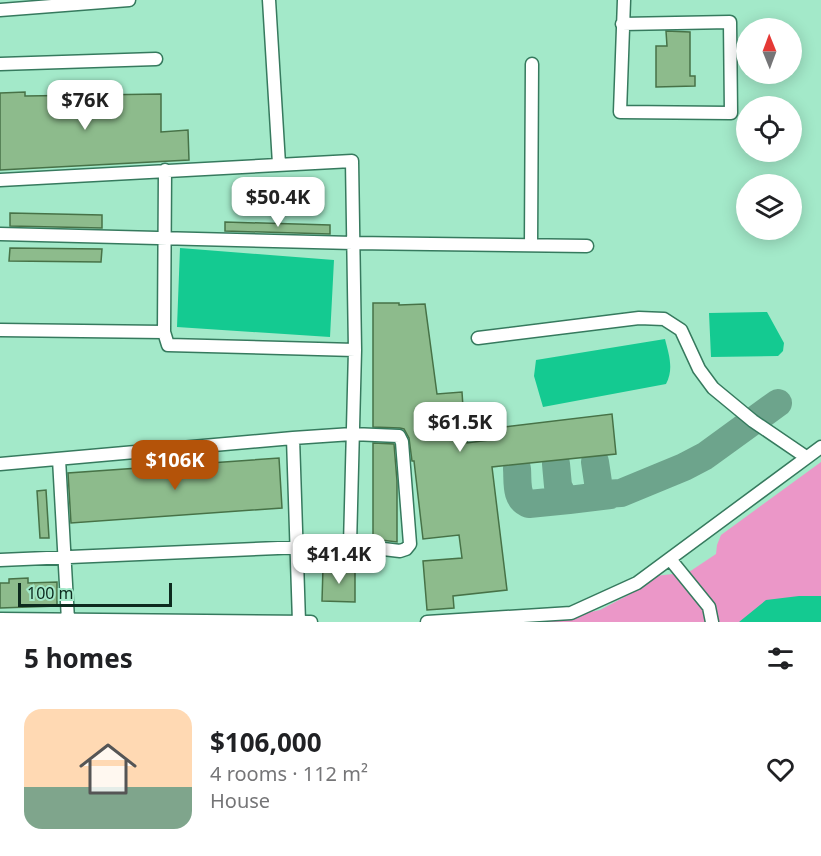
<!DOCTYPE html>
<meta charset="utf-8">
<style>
body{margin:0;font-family:"Noto Sans",sans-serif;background:#f2f2f2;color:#202124;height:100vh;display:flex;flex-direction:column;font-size:22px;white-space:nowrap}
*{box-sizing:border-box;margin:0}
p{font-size:20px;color:#757577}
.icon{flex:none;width:33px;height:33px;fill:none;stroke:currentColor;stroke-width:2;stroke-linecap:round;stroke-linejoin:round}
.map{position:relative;height:622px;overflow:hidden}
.details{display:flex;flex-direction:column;background:#fff;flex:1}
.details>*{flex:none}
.needle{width:39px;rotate:359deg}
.fabs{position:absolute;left:736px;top:18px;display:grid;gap:12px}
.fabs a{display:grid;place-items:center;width:66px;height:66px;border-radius:50%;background:#fff;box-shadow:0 3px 15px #0003;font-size:30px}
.scale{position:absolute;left:18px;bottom:15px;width:154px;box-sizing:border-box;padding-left:6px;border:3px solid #0d2a1e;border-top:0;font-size:16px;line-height:21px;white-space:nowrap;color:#0d2a1e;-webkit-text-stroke:4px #a3e9c9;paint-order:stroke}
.price{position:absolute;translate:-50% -51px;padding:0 14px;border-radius:12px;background:#fff;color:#222;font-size:20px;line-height:39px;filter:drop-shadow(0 2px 3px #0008)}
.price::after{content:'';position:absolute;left:50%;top:36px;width:18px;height:14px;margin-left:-9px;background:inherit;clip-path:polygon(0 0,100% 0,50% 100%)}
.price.current{background:#b45309;color:#fff}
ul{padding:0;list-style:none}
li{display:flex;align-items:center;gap:18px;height:150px;padding:0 24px}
li span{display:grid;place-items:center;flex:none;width:168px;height:120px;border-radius:18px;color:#555}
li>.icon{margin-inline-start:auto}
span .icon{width:72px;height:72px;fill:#fffc;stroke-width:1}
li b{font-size:26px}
h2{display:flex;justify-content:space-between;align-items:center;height:72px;padding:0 24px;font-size:26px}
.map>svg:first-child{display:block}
.green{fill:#eb97c8}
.water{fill:#14ca91}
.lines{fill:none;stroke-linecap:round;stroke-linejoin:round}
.taxiway{stroke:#6da48c;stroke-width:28}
.building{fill:#8dbb8c;stroke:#477247;stroke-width:1.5}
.minor-casing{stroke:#367a5e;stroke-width:15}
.minor{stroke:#fff;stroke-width:12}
</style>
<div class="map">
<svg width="821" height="622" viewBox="0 0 821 622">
<rect width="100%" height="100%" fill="#a3e9c9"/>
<path class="green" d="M 821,462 L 821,622 L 541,622 L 600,610 L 632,593 L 655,576 L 673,574 L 680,578 L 716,554 L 717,545 L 721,535 Z"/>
<path class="water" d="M 180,248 L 334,260 L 330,337 L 177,327 Z
M 767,312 L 784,343 L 783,351 L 778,356 L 711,357 L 709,313 Z
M 665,339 C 669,355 674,369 666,384 L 543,407 L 534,376 L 536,360 Z
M 799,596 L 821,596 L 821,622 L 739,622 L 766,600 Z"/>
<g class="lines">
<path class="taxiway" d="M 595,462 L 599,489 L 604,494 L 621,493 L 684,467 L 705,456 L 778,403
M 556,464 L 558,486 L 564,498 L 569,500 L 610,495
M 517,469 C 518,482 515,499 529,504 L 569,500"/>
</g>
<path class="building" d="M 666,31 L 690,32 L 690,76 L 695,76 L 695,86 L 656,87 L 656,46 L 667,46 Z
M 25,92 L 25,96 L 161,94 L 161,132 L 188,130 L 189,160 L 0,170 L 0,93 Z
M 10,213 L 102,215 L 102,228 L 10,226 Z
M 225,222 L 330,225 L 330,234 L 225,231 Z
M 10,248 L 102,249 L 101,262 L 9,261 Z
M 373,303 L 399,303 L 399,305 L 425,304 L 437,394 L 462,392 L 463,407 L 472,407 L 473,421 L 465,422 L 467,443 L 489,440 L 488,429 L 612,414 L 616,454 L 492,467 L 507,590 L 453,596 L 454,608 L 427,610 L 423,561 L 462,558 L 459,535 L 423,539 L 414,461 L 412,461 L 409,438 L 404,429 L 400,428 L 373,427 Z
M 373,443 L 394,444 L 397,481 L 397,542 L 373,539 Z
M 279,458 L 282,508 L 71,523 L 68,473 Z
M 46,490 L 49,538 L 40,538 L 37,491 Z
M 323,567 L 355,568 L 355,602 L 322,601 Z
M 28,578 L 28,583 L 57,582 L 57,606 L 0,608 L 0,583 L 9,583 L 9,579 Z"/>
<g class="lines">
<defs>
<path id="minor" d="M 269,0 L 279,164
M 0,10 L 129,0
M 622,24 L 730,22 L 731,113 L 620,112 L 624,0
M 0,64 L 156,59
M 0,180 L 352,161 L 355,350 L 168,345 L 164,332 L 0,330
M 0,234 L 353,243 L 587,246
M 531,245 L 532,64
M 164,332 L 165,170
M 478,338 L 639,318 L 664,319 L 681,330 L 699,369 L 713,388 L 753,421 L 806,457
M 293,438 L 299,622
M 59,459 L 68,620
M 0,464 L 293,438 L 352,434 L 399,436 L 402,442 L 410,544 L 406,549 L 400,551 L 350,545
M 670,559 L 709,607 L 712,622
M 0,560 L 350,545 L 355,350
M 0,619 L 311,622
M 427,622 L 571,613 L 637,583 L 821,447"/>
</defs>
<use href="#minor" class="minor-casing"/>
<use href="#minor" class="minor"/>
</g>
</svg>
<div class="fabs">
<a><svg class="needle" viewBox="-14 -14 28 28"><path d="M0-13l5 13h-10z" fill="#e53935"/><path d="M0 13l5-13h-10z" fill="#757577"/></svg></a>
<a><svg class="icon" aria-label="locate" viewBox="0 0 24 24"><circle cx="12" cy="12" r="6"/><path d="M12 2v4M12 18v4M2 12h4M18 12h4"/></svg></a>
<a><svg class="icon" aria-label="layers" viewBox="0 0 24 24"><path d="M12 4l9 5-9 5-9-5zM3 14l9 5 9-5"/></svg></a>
</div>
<div class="scale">100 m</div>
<b class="price" style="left:85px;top:131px">$76K</b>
<b class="price" style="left:278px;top:228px">$50.4K</b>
<b class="price" style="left:460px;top:453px">$61.5K</b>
<b class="price current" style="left:175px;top:491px">$106K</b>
<b class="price" style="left:339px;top:585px">$41.4K</b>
</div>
<section class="details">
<h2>5 homes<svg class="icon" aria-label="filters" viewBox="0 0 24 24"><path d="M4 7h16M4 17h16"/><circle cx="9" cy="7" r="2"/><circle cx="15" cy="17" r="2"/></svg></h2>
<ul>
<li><span style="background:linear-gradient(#ffd9b3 65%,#7fa58c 0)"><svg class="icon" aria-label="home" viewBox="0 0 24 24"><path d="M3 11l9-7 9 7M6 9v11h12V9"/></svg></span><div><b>$106,000</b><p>4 rooms · 112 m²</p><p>House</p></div><svg class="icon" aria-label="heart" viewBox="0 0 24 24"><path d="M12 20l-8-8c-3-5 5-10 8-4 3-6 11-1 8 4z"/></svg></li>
</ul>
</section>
